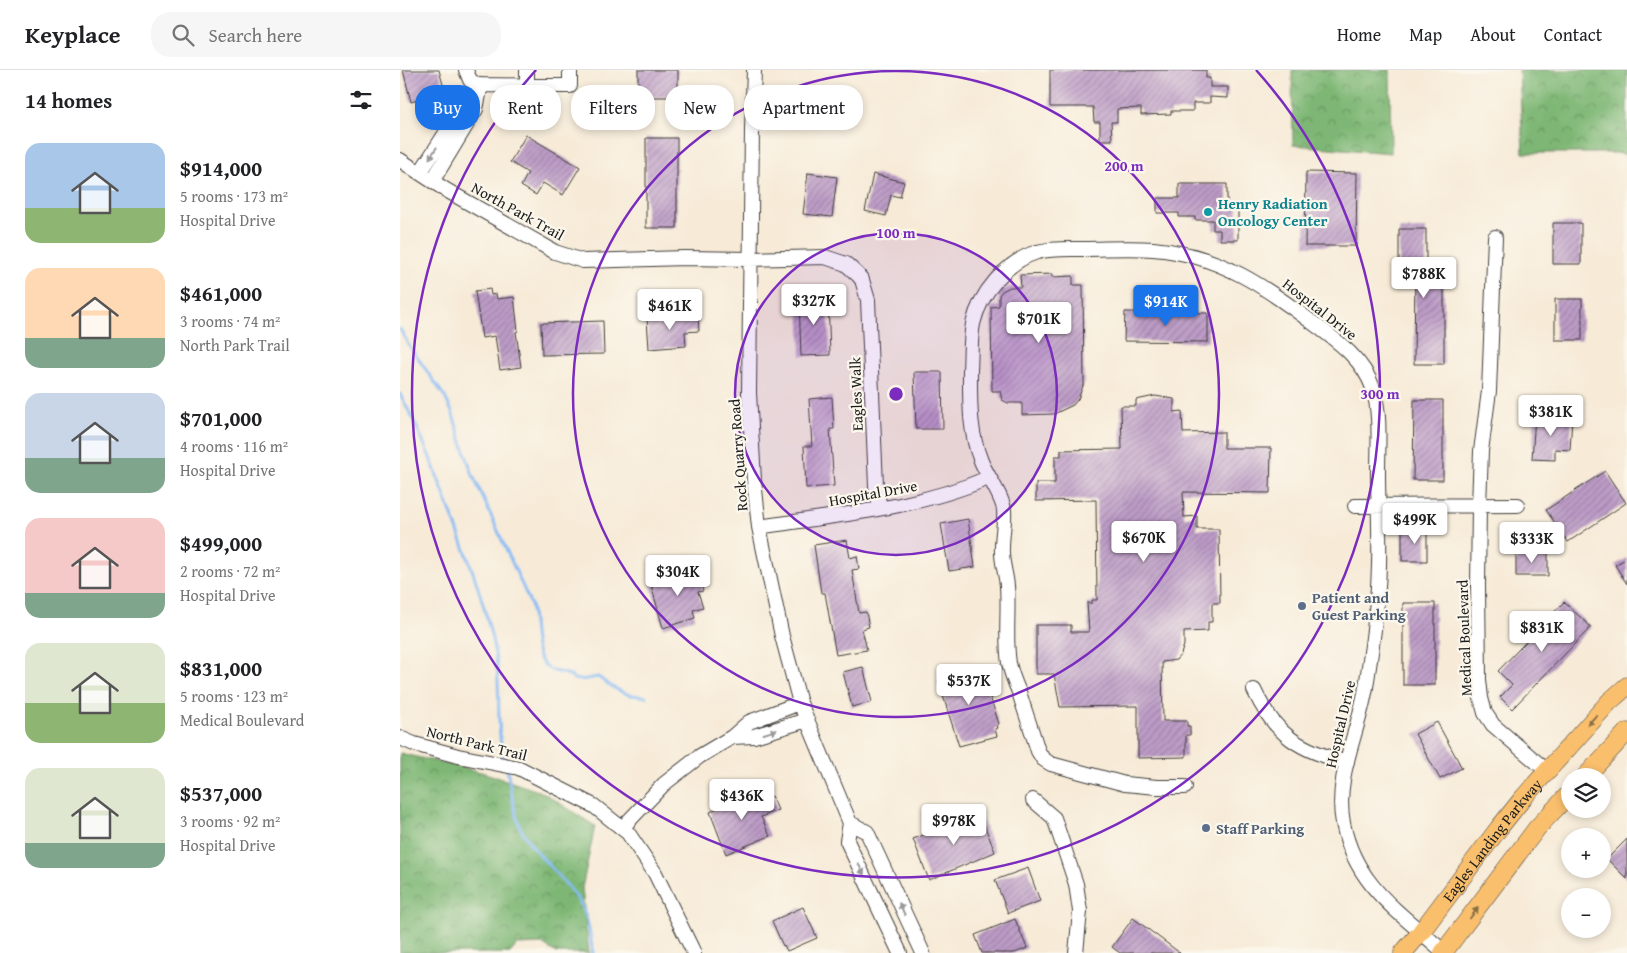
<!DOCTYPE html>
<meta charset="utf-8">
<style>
body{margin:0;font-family:"Gentium Book Plus",serif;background:#f6f6f6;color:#202124;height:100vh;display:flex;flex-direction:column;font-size:19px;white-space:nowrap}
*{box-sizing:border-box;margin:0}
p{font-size:16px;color:#757577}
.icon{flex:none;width:28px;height:28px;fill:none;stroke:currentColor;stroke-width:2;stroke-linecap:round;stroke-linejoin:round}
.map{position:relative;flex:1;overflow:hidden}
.drawer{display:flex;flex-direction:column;background:#fff;width:400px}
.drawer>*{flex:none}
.guide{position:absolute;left:15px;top:15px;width:475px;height:45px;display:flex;gap:10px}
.fabs{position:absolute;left:1161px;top:698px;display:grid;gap:10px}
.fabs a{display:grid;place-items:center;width:50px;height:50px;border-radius:50%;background:#fff;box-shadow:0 2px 8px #0003;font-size:25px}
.price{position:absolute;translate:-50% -42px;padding:0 11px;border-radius:5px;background:#fff;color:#222;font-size:16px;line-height:32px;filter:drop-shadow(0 1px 2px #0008)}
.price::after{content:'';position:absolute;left:50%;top:30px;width:15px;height:11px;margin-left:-8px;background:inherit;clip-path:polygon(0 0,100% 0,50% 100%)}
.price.selected{background:#1a73e8;color:#fff}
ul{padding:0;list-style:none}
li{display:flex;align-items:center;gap:15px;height:125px;padding:0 25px}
li span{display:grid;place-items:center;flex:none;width:140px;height:100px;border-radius:15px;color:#555}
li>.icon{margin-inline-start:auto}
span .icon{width:60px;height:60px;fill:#fffc;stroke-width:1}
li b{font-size:21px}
h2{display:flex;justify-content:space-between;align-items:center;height:60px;padding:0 25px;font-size:21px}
.pill{padding:0 18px;border-radius:20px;background:#fff;box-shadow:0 2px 8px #0003;font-size:18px;line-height:45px}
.pill.selected{background:#1a73e8;color:#fff}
header{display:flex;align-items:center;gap:30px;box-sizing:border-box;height:70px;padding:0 25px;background:#fff;border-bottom:1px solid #e0e0e0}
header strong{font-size:24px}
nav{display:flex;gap:28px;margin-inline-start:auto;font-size:18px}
.search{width:350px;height:45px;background:#f6f6f6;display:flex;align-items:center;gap:12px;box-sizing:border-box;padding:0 18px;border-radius:20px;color:#757577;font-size:19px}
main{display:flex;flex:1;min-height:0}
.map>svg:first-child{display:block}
.forest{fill:url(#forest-crowns);stroke:#4d6a48}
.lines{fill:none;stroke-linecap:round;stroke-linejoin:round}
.stream{stroke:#87bcf5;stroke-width:3}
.building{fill:url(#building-hatch)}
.minor-casing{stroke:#3d3b38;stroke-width:16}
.major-casing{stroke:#3d3b38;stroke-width:19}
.minor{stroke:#fff;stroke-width:14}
.major{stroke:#f9bf6d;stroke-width:18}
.oneway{fill:#999}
.oneway2{fill:#8a6e44}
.ring{fill:none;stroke:#7b2cbf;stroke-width:2.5}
.culture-dot{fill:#0f9aa8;stroke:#fbf7ec;stroke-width:2}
.service-dot{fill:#5c6f8a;stroke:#fbf7ec;stroke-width:2}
.labels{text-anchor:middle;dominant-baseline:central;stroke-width:4.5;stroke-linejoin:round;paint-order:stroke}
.culture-label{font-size:15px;font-weight:bold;fill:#0d838f;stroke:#fbf7ec;text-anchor:start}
.street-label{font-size:15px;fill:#1c1c1c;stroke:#fbf7ec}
.service-label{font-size:15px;font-weight:bold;fill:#4e5e75;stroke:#fbf7ec;text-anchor:start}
.centre{fill:#7b2cbf;stroke:#fbf7ec;stroke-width:2.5}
.ring-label{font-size:15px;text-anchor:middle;font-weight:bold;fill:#7b2cbf;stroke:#fbf7ec;stroke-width:4.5;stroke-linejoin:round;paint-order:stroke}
</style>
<header>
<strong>Keyplace</strong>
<div class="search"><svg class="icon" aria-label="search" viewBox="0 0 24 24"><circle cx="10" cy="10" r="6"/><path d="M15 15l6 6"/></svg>Search here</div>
<nav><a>Home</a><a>Map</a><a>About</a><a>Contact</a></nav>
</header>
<main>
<section class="drawer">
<h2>14 homes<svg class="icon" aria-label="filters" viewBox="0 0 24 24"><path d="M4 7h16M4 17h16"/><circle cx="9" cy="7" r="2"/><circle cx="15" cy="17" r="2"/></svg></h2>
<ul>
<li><span style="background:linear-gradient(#a9c7e8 65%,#8fb573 0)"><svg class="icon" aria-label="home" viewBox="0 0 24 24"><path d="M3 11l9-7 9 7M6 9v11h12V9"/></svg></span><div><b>$914,000</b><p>5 rooms · 173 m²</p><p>Hospital Drive</p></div></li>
<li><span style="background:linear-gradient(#ffd9b3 70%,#7fa58c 0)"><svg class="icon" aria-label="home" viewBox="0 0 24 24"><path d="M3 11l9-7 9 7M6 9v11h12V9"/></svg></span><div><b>$461,000</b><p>3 rooms · 74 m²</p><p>North Park Trail</p></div></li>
<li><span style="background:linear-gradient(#c9d6e8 65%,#7fa58c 0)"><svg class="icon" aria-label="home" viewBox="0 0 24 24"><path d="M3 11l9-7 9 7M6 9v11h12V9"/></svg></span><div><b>$701,000</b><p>4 rooms · 116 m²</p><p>Hospital Drive</p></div></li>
<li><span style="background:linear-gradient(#f6c9c9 75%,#7fa58c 0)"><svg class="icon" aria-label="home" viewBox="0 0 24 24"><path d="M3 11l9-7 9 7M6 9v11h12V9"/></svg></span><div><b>$499,000</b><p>2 rooms · 72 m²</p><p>Hospital Drive</p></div></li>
<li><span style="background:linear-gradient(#dfe7d0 60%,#8fb573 0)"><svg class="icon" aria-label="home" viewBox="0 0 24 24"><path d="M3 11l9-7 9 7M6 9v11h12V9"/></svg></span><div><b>$831,000</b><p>5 rooms · 123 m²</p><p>Medical Boulevard</p></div></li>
<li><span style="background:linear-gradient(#dfe7d0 75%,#7fa58c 0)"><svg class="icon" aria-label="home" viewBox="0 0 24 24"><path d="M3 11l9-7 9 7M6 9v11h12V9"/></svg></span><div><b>$537,000</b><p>3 rooms · 92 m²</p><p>Hospital Drive</p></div></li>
</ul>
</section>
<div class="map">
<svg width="1227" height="883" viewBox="0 0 1227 883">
<defs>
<pattern id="forest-crowns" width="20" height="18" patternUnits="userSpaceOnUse" patternTransform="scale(1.25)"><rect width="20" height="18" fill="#7eb775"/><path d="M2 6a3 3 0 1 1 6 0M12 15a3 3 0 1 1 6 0" fill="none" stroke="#66945f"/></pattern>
<pattern id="building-hatch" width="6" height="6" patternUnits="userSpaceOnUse" patternTransform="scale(1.25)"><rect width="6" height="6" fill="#bd9cc7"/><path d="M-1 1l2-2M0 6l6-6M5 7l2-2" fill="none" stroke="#997ea1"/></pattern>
</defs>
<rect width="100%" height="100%" fill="#fbf7ec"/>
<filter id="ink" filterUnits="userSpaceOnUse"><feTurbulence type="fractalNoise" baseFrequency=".02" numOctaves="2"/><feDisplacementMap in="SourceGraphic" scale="10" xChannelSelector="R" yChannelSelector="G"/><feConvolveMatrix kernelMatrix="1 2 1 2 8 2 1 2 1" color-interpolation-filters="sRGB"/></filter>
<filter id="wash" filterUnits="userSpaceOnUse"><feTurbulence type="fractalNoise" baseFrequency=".0096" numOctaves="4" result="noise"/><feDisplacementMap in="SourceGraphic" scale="20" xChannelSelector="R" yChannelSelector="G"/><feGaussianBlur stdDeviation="1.12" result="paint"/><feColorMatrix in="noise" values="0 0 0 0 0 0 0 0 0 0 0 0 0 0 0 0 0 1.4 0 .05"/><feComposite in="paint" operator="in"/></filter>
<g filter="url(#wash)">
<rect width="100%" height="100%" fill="#f7ebd8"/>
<path class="forest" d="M 892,0 L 990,0 L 991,83 L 893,75 Z
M 1119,0 L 1227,0 L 1227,85 L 1217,83 L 1123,83 Z
M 0,683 L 85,703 L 144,723 L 195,756 L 182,818 L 189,883 L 156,883 L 142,874 L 117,875 L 110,883 L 0,883 Z"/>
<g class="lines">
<path class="stream" d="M 0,259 L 8,274 L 45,327 L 52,342 L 72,403 L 131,535 C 135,554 131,588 149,599 C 158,604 168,601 174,609 L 181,610 L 198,607 C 209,615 217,621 230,625 C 235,626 240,625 246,627
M 0,324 C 21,362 36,402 51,443 C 69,489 86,535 95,584 C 102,619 95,655 104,690
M 107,699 C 111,717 113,742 121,759 C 134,785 166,808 181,835 C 189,849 190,867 193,883"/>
</g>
<g id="blocks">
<path class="building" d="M 3,0 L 39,0 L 45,22 L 11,32 Z
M 238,0 L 278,0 L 278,27 L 238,27 Z
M 650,0 L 806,0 L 806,8 L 810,8 L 810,17 L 828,17 L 828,28 L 810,27 L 810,33 L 793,33 L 793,41 L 771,41 L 771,44 L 741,45 L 741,38 L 717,39 L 717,52 L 711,52 L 712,70 L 700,70 L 700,52 L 694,52 L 693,37 L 650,37 Z
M 126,65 L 180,97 L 163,125 L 143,113 L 136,125 L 121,116 L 128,103 L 110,92 Z
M 246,68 L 277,68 L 277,158 L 246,158 Z
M 906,102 L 957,103 L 956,176 L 905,176 Z
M 408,103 L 437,107 L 432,147 L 403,144 Z
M 473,104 L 504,112 L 500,127 L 491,125 L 486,146 L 465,141 Z
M 779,114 L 827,114 L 827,137 L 838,137 L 838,170 L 820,170 L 820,160 L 813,160 L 813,150 L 795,150 L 795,147 L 779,147 L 779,143 L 757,143 L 757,128 L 779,128 Z
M 1153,153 L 1181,153 L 1181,194 L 1153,194 Z
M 999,159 L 1026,159 L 1026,213 L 1044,214 L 1044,294 L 1014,294 L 1015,199 L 999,199 Z
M 652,204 L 652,207 L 673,206 L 673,215 L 683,215 L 684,313 L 678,329 L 673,335 L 654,344 L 622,345 L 622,333 L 608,333 L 602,330 L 600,321 L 592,321 L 591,237 L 599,236 L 599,225 L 602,221 L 610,217 L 621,217 L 620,205 Z
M 90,219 L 91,225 L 96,224 L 97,229 L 114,227 L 118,261 L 116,262 L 121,297 L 100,300 L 95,266 L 82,268 L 75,221 Z
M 407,224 L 420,224 L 420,229 L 428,228 L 430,285 L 401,286 L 399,230 L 407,230 Z
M 1155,229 L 1182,229 L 1182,270 L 1155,270 Z
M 725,242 L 808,243 L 808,272 L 724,271 Z
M 298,246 L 299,261 L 285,262 L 286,276 L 249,279 L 247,249 Z
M 203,251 L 204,284 L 142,285 L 141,253 Z
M 514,302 L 542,302 L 543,359 L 516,359 Z
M 755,326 L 774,329 L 774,342 L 782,341 L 783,363 L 824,362 L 824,378 L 871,378 L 870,423 L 783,422 L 784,447 L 797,446 L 797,459 L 819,459 L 820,533 L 812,533 L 812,552 L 808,552 L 808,561 L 784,562 L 784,575 L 781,584 L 776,590 L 762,592 L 763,651 L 787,651 L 787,656 L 790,656 L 790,665 L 786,665 L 786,687 L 738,688 L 738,636 L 660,637 L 654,604 L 636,604 L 636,555 L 671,555 L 671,562 L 689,562 L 687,533 L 692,533 L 692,530 L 697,530 L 696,430 L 636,431 L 636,413 L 655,413 L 655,386 L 661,386 L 661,380 L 722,379 L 721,336 L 736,336 L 736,330 Z
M 432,327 L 434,359 L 430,359 L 434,416 L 406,418 L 404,376 L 412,376 L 409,329 Z
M 1014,330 L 1043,330 L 1043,410 L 1013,410 Z
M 1135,346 L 1172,348 L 1170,380 L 1155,379 L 1155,390 L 1132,389 Z
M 1205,401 L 1226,433 L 1168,472 L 1146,440 Z
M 568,449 L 575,497 L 549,501 L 541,454 Z
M 1002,459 L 1027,459 L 1027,491 L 1002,491 Z
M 447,470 L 450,488 L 457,486 L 459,499 L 452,500 L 459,543 L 466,542 L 469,557 L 462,559 L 467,580 L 436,585 L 425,523 L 421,523 L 414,475 Z
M 1116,483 L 1148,483 L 1148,506 L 1116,506 Z
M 1227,488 L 1227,514 L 1215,495 Z
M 297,498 L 303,521 L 298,522 L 303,537 L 293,540 L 295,548 L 263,558 L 250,511 Z
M 1164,532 L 1191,557 L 1112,639 L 1100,627 L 1112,615 L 1098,601 Z
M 1003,533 L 1035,533 L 1035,615 L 1003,615 Z
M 580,596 L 599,654 L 597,655 L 598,658 L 595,659 L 597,666 L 559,676 L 538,610 L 554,605 L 553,601 L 561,599 L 562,602 Z
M 463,597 L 472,632 L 452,637 L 443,602 Z
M 1037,652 L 1062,698 L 1040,709 L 1015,664 Z
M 349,720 L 355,733 L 372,726 L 378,740 L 361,747 L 370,766 L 326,784 L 310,742 L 326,734 L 325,731 Z
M 580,744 L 595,782 L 529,810 L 513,769 Z
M 1227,769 L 1227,809 L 1207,789 Z
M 628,798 L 640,831 L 608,843 L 595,810 Z
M 403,837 L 417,868 L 387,881 L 384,875 L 383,876 L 372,851 Z
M 733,848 L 780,883 L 720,883 L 712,877 Z
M 615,849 L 627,878 L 615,883 L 582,883 L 575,865 Z"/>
</g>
</g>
<g filter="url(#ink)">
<use href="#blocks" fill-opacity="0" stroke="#3d3b38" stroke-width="1"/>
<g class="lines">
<defs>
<path id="minor" d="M 66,0 L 70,10 L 77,15 L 170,16 L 170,0
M 354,0 L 352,59 L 349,323 L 354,410 L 359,457 L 382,566 L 400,633 L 450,753 L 447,771 L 500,883
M 127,16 L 127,0
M 0,90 L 46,120 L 155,182 L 183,191 L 285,188 L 350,189 L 425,187 L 446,194 L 458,205 L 462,210 L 468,230 L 476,416 L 480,438
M 20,103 L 65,33 L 81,16
M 33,110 L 76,39 L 81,15
M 1095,167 L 1089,321 L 1081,381 L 1079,436 L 1078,516 L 1079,610 L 1081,628 L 1085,643 L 1093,655 L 1147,701
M 955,436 L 1118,435
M 359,457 C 436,445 516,439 588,408
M 854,620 C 875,665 900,681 947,692
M 332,667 L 354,666 L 407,650
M 0,668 L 14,674 L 58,686 L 119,698 L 194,736 L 228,763 L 255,803 L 294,883
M 785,717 L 757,717 L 725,714 L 651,694 L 643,689 L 638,681 C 632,661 625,642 619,622 C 615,613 611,603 609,593 C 605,570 609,540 607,516 C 606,503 601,491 602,478 C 602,465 605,452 604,440 C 602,425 587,406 581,391 C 569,362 570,331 570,300 C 571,285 570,269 573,254 C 580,223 606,192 637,182 C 652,178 668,179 683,179 C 706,179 730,177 753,179 C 819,184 866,217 917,256 C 940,273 963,290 973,318 C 981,344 978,375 978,402 C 978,433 980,464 979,495 C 978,536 972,577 966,617 C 959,662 934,707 943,753 C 955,816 1001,843 1045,883
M 633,730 L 654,748 L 676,814 L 680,841 L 676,883
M 450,753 L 467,762 L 523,883
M 222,758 L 264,714 L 300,686 L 332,667 L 349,652 L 400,633"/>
<g id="major">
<path d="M 1186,706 L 1227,662"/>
<path id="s1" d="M 1003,883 L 1021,862 L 1099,758 L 1123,728 L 1209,632 L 1227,616"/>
<path d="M 1043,883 L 1137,758 L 1170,723"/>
</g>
</defs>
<use href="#minor" class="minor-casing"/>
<use href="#major" class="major-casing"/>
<use href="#minor" class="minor"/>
<use href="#major" class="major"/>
</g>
<defs><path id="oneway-solid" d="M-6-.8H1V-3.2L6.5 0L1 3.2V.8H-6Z" transform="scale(1.25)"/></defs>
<g class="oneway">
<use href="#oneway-solid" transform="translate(33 83) rotate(123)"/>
<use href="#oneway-solid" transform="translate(370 662) rotate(-17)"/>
<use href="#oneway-solid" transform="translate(461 799) rotate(64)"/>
<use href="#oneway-solid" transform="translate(502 839) rotate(-115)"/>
</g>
<g class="oneway2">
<use href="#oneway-solid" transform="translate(1192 650) rotate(132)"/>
<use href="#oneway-solid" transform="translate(1074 843) rotate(-53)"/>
</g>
</g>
<circle cx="496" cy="324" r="161" fill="#7b2cbf" fill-opacity=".12"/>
<g class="ring">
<circle cx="496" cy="324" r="161"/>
<circle cx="496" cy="324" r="323"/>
<path d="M856 0A484 484 0 1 1 136 0"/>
</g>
<circle class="culture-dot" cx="808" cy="142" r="5"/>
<g class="service-dot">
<circle cx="902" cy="536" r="5"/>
<circle cx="806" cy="758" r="5"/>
</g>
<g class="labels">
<g class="culture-label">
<text x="818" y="133">Henry Radiation<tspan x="818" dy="17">Oncology Center</tspan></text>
</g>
<g class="street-label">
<text transform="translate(118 141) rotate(29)">North Park Trail</text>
<text transform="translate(920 239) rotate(38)">Hospital Drive</text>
<text transform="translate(456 324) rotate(-92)">Eagles Walk</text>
<text transform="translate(338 385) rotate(-94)">Rock Quarry Road</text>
<text transform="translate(473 423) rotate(-10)">Hospital Drive</text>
<text transform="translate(1064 568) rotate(-92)">Medical Boulevard</text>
<text transform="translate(940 654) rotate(-77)">Hospital Drive</text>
<text transform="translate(77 673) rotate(14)">North Park Trail</text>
<text stroke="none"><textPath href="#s1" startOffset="144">Eagles Landing Parkway</textPath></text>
</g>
<g class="service-label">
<text x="912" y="527">Patient and<tspan x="912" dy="17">Guest Parking</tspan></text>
<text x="816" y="758">Staff Parking</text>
</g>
</g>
<circle cx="496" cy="324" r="8" class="centre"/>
<g class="ring-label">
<text x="724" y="101">200 m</text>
<text x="496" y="168">100 m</text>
<text x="980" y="329">300 m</text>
</g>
</svg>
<div class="fabs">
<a><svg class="icon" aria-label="layers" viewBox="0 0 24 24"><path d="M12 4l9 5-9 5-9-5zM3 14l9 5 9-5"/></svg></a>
<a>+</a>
<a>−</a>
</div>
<b class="price" style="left:1024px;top:229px">$788K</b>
<b class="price" style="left:414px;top:256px">$327K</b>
<b class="price selected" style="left:766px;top:257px">$914K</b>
<b class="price" style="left:270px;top:261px">$461K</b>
<b class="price" style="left:639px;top:274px">$701K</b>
<b class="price" style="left:1151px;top:367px">$381K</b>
<b class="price" style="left:1015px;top:475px">$499K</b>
<b class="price" style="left:744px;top:493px">$670K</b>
<b class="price" style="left:1132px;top:494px">$333K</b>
<b class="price" style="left:278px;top:527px">$304K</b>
<b class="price" style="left:1142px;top:583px">$831K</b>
<b class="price" style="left:569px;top:636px">$537K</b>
<b class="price" style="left:342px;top:751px">$436K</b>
<b class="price" style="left:554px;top:776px">$978K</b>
<div class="guide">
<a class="pill selected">Buy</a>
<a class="pill">Rent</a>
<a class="pill">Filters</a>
<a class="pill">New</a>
<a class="pill">Apartment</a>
</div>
</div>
</main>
